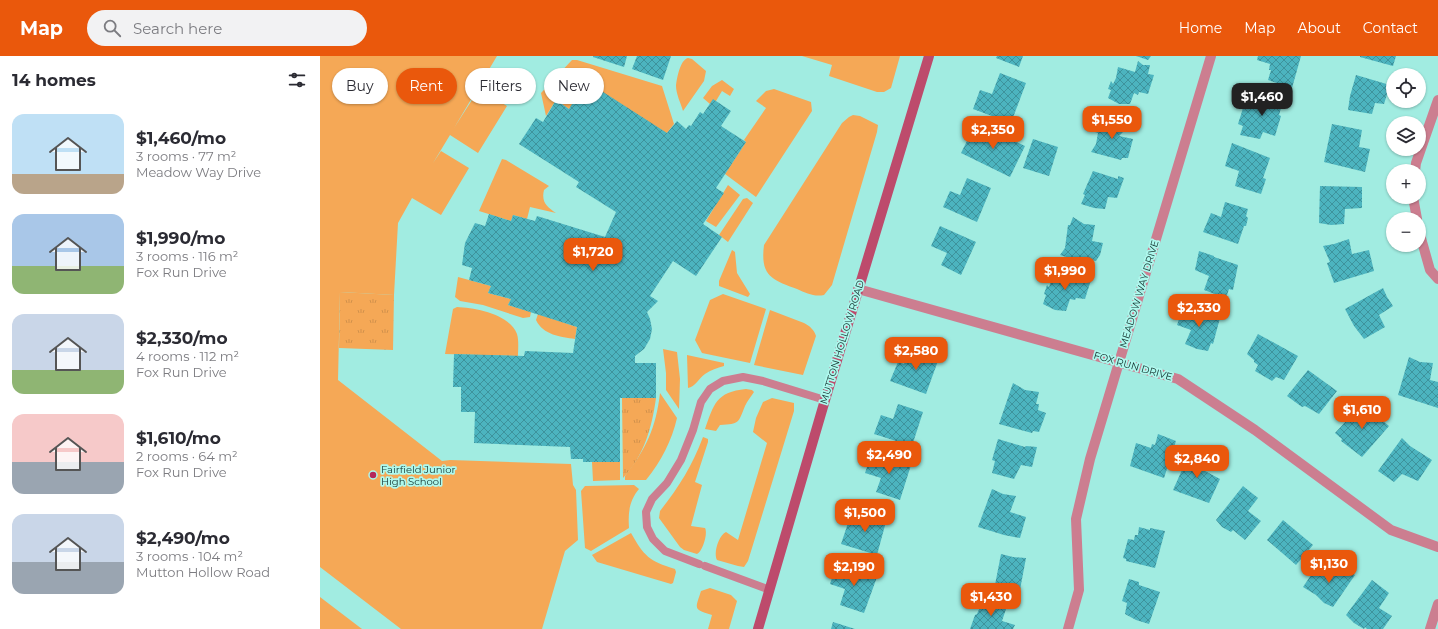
<!DOCTYPE html>
<meta charset="utf-8">
<style>
body{margin:0;font-family:Montserrat,sans-serif;background:#f2f2f3;color:#2b2b33;height:100vh;display:flex;flex-direction:column;font-size:15px;white-space:nowrap}
*{box-sizing:border-box;margin:0}
p{font-size:13px;color:#7c7c81}
.icon{flex:none;width:22px;height:22px;fill:none;stroke:currentColor;stroke-width:2;stroke-linecap:round;stroke-linejoin:round}
.map{position:relative;flex:1;overflow:hidden}
.drawer{display:flex;flex-direction:column;background:#fff;width:320px}
.drawer>*{flex:none}
.top-card{position:absolute;left:12px;top:12px;width:380px;height:36px;display:flex;gap:8px}
.fabs{position:absolute;left:1066px;top:12px;display:grid;gap:8px}
.fabs a{display:grid;place-items:center;width:40px;height:40px;border-radius:50%;background:#fff;box-shadow:0 1px 3px #0004;font-size:20px}
.price{position:absolute;translate:-50% -34px;padding:0 9px;border-radius:8px;background:#ea580c;color:#fff;font-size:13px;line-height:26px;filter:drop-shadow(0 1px 2px #0008)}
.price::after{content:'';position:absolute;left:50%;top:24px;width:12px;height:9px;margin-left:-6px;background:inherit;clip-path:polygon(0 0,100% 0,50% 100%)}
.price.active{background:#222;color:#fff}
ul{padding:0;list-style:none}
li{display:flex;align-items:center;gap:12px;height:100px;padding:0 12px}
li span{display:grid;place-items:center;flex:none;width:112px;height:80px;border-radius:12px;color:#555}
li>.icon{margin-inline-start:auto}
span .icon{width:48px;height:48px;fill:#fffc;stroke-width:1}
li b{font-size:17px}
h2{display:flex;justify-content:space-between;align-items:center;height:48px;padding:0 12px;font-size:17px}
.pill{padding:0 14px;border-radius:18px;background:#fff;box-shadow:0 1px 3px #0004;font-size:14px;line-height:36px}
.pill.active{background:#ea580c;color:#fff}
header{display:flex;align-items:center;gap:24px;box-sizing:border-box;height:56px;padding:0 20px;background:#ea580c;color:#fff}
header strong{font-size:19px}
nav{display:flex;gap:22px;margin-inline-start:auto;font-size:14px}
.search{width:280px;height:36px;background:#f2f2f3;display:flex;align-items:center;gap:10px;box-sizing:border-box;padding:0 14px;border-radius:22px;color:#7c7c81;font-size:15px}
main{display:flex;flex:1;min-height:0}
.map>svg:first-child{display:block}
.grass{fill:#f5a856}
.park{fill:url(#park-tufts)}
.building{fill:url(#building-cross-hatch)}
.lines{fill:none;stroke-linecap:round;stroke-linejoin:round}
.lane{stroke:#cc7e90;stroke-width:8}
.street{stroke:#cc7e90;stroke-width:10}
.secondary{stroke:#bd4b6c;stroke-width:10}
.poi-dot{fill:#b5275a;stroke:#aef9ee;stroke-width:1.5}
.labels{text-anchor:middle;dominant-baseline:central;stroke-width:3.5;stroke-linejoin:round;paint-order:stroke}
.street-label{font-size:10px;fill:#153430;stroke:#aef9ee}
.poi-label{font-size:10px;fill:#153430;stroke:#aef9ee;text-anchor:start}
</style>
<header>
<strong>Map</strong>
<div class="search"><svg class="icon" aria-label="search" viewBox="0 0 24 24"><circle cx="10" cy="10" r="6"/><path d="M15 15l6 6"/></svg>Search here</div>
<nav><a>Home</a><a>Map</a><a>About</a><a>Contact</a></nav>
</header>
<main>
<section class="drawer">
<h2>14 homes<svg class="icon" aria-label="filters" viewBox="0 0 24 24"><path d="M4 7h16M4 17h16"/><circle cx="9" cy="7" r="2"/><circle cx="15" cy="17" r="2"/></svg></h2>
<ul>
<li><span style="background:linear-gradient(#bfe0f5 75%,#b9a48a 0)"><svg class="icon" aria-label="home" viewBox="0 0 24 24"><path d="M3 11l9-7 9 7M6 9v11h12V9"/></svg></span><div><b>$1,460/mo</b><p>3 rooms · 77 m²</p><p>Meadow Way Drive</p></div></li>
<li><span style="background:linear-gradient(#a9c7e8 65%,#8fb573 0)"><svg class="icon" aria-label="home" viewBox="0 0 24 24"><path d="M3 11l9-7 9 7M6 9v11h12V9"/></svg></span><div><b>$1,990/mo</b><p>3 rooms · 116 m²</p><p>Fox Run Drive</p></div></li>
<li><span style="background:linear-gradient(#c9d6e8 70%,#8fb573 0)"><svg class="icon" aria-label="home" viewBox="0 0 24 24"><path d="M3 11l9-7 9 7M6 9v11h12V9"/></svg></span><div><b>$2,330/mo</b><p>4 rooms · 112 m²</p><p>Fox Run Drive</p></div></li>
<li><span style="background:linear-gradient(#f6c9c9 60%,#9aa5b1 0)"><svg class="icon" aria-label="home" viewBox="0 0 24 24"><path d="M3 11l9-7 9 7M6 9v11h12V9"/></svg></span><div><b>$1,610/mo</b><p>2 rooms · 64 m²</p><p>Fox Run Drive</p></div></li>
<li><span style="background:linear-gradient(#c9d6e8 60%,#9aa5b1 0)"><svg class="icon" aria-label="home" viewBox="0 0 24 24"><path d="M3 11l9-7 9 7M6 9v11h12V9"/></svg></span><div><b>$2,490/mo</b><p>3 rooms · 104 m²</p><p>Mutton Hollow Road</p></div></li>
</ul>
</section>
<div class="map">
<svg width="1118" height="573" viewBox="0 0 1118 573">
<defs>
<pattern id="park-tufts" width="24" height="20" patternUnits="userSpaceOnUse"><rect width="24" height="20" fill="#f5a856"/><path d="M3 7l-1-3M5 7V3M7 7l1-3M15 17l-1-3M17 17v-4M19 17l1-3" fill="none" stroke="#d1914b"/></pattern>
<pattern id="building-cross-hatch" width="8" height="8" patternUnits="userSpaceOnUse"><rect width="8" height="8" fill="#4cb4bf"/><path d="M0 0l8 8M0 8l8-8" fill="none" stroke="#3e939c"/></pattern>
</defs>
<rect width="100%" height="100%" fill="#a1ece1"/>
<path class="grass" d="M 0,0 L 177,0 L 134,72 L 159,33 L 187,50 L 158,97 L 130,79 L 113,107 L 121,95 L 149,112 L 121,159 L 92,142 L 78,167 L 74,239 L 20,236 L 18,324 L 122,405 L 130,404 L 251,408 L 253,429 L 256,434 L 258,484 L 245,495 L 222,573 L 81,573 L 0,511 Z
M 482,0 L 580,0 L 571,32 L 564,36 L 557,36 L 509,20 L 512,9 Z
M 368,2 L 372,3 L 386,15 L 384,25 L 363,55 C 361,48 356,38 356,30 C 357,22 360,4 368,2 Z
M 252,4 L 257,4 L 342,30 L 354,68 L 347,77 L 249,53 L 236,44 L 226,60 L 221,37 Z
M 402,24 L 414,33 L 410,40 L 402,35 L 396,45 L 390,48 L 383,42 L 392,30 Z
M 454,33 L 491,46 L 492,55 L 436,141 L 405,118 L 426,86 L 424,84 L 446,52 L 436,45 L 446,35 Z
M 533,59 L 540,60 L 558,69 L 557,76 L 512,229 L 504,239 C 494,241 486,237 477,233 C 452,224 440,220 444,189 L 522,67 L 529,61 Z
M 182,103 L 186,104 L 229,130 L 224,134 C 221,146 227,151 236,157 L 210,151 L 207,163 L 193,159 L 191,165 L 159,155 Z
M 408,129 L 420,139 L 396,171 L 386,165 Z
M 427,142 L 433,147 L 408,186 L 399,179 L 423,143 Z
M 412,194 L 415,196 L 417,217 L 430,238 L 428,241 L 399,230 L 399,225 Z
M 138,221 L 171,230 L 168,237 L 191,243 L 188,249 L 211,256 L 210,261 L 203,262 L 163,249 L 140,245 L 135,241 Z
M 403,238 L 446,253 L 430,307 L 382,297 L 375,284 L 390,244 Z
M 137,251 C 156,252 189,258 197,278 C 199,284 198,294 198,300 L 125,298 L 133,253 Z
M 450,254 L 484,267 C 490,270 494,274 496,280 L 483,319 L 434,309 Z
M 218,258 L 257,271 L 255,283 C 241,281 223,279 216,264 Z
M 343,293 L 357,296 L 360,323 L 359,353 L 346,334 L 346,317 Z
M 367,299 L 404,307 L 404,310 C 397,312 391,314 385,318 C 379,322 375,331 368,332 Z
M 426,333 L 432,334 L 434,336 C 431,341 427,345 425,350 C 418,367 420,368 400,369 L 396,375 L 385,373 C 394,348 396,336 426,333 Z
M 340,337 L 357,362 C 352,384 341,406 326,424 L 305,424 L 305,420 C 326,393 336,372 340,337 Z
M 452,342 L 474,347 L 474,355 L 428,505 L 424,511 L 418,510 L 397,504 C 393,497 399,479 406,476 L 418,484 L 447,387 L 433,376 L 436,362 L 443,346 Z
M 383,381 L 388,383 L 388,386 L 375,426 L 382,429 L 371,470 L 385,472 C 388,477 383,495 377,498 L 364,494 L 360,491 L 339,462 L 340,455 C 359,431 372,410 383,381 Z
M 272,406 L 300,406 L 300,424 L 273,425 Z
M 314,429 L 319,433 C 309,445 308,457 309,472 L 271,495 L 265,492 L 261,435 L 265,430 Z
M 311,477 C 324,500 329,505 355,513 L 356,516 L 353,527 L 351,528 L 277,506 L 272,499 Z
M 390,532 L 411,539 L 417,545 L 409,573 L 388,573 L 392,559 C 373,553 375,554 381,535 Z
M 0,541 L 42,573 L 0,573 Z"/>
<path class="park" d="M 20,236 L 74,239 L 73,294 L 19,292 Z
M 302,342 L 336,342 C 332,371 324,400 303,422 Z"/>
<path class="building" d="M 273,0 L 307,0 L 304,11 L 273,1 Z
M 317,0 L 351,0 L 343,24 L 312,13 Z
M 677,0 L 703,0 L 699,11 L 676,2 Z
M 816,0 L 831,0 L 828,4 Z
M 938,0 L 981,0 L 972,32 L 948,24 L 951,14 L 949,14 L 950,8 L 937,4 Z
M 1040,0 L 1076,0 L 1073,10 L 1040,1 Z
M 818,5 L 823,9 L 830,9 L 828,18 L 834,19 L 828,38 L 819,36 L 818,39 L 814,37 L 810,48 L 799,48 L 788,42 L 791,34 L 788,33 L 791,25 L 793,28 L 796,22 L 798,11 L 815,16 Z
M 680,17 L 706,27 L 691,67 L 653,53 L 660,34 L 672,38 Z
M 1036,19 L 1070,29 L 1064,48 L 1055,47 L 1052,58 L 1028,54 L 1030,40 Z
M 266,25 L 347,77 L 357,65 L 366,73 L 369,69 L 371,70 L 380,56 L 383,58 L 393,43 L 411,55 L 401,70 L 426,86 L 396,132 L 404,137 L 383,168 L 402,181 L 376,220 L 353,205 L 330,240 L 338,245 L 327,256 L 330,263 L 332,273 L 330,283 L 324,293 L 315,300 L 315,307 L 336,307 L 336,342 L 300,342 L 300,406 L 263,406 L 263,403 L 251,403 L 250,391 L 154,387 L 155,356 L 141,356 L 141,331 L 133,331 L 134,298 L 204,300 L 205,295 L 253,297 L 257,271 L 188,249 L 191,243 L 168,237 L 171,230 L 149,224 L 152,212 L 142,209 L 145,187 L 155,167 L 165,170 L 169,158 L 191,165 L 193,159 L 215,165 L 217,160 L 285,181 L 296,156 L 256,131 L 259,126 L 199,88 L 216,62 L 223,66 L 236,44 L 249,53 Z
M 940,36 L 964,42 L 959,59 L 961,60 L 955,80 L 943,76 L 940,83 L 920,79 L 923,70 L 918,68 L 924,49 L 937,52 Z
M 784,59 L 795,66 L 803,65 L 803,68 L 804,69 L 804,75 L 799,80 L 813,83 L 808,102 L 802,102 L 801,104 L 771,96 L 776,88 L 778,77 L 775,76 L 778,67 L 781,67 Z
M 656,67 L 705,90 L 690,121 L 641,97 Z
M 1012,68 L 1042,74 L 1039,91 L 1050,93 L 1045,116 L 1004,106 Z
M 713,83 L 738,91 L 729,120 L 703,112 Z
M 912,87 L 950,102 L 943,122 L 946,123 L 941,138 L 915,130 L 919,115 L 905,110 Z
M 773,115 L 798,123 L 798,120 L 804,122 L 797,142 L 788,141 L 785,153 L 774,152 L 761,148 L 765,139 L 763,138 Z
M 647,122 L 671,132 L 657,166 L 623,151 L 630,135 L 640,139 Z
M 1000,130 L 1042,131 L 1042,152 L 1025,153 L 1024,168 L 1011,169 L 999,167 Z
M 905,146 L 928,153 L 926,160 L 928,162 L 926,170 L 924,170 L 918,188 L 883,176 L 891,157 L 901,161 Z
M 753,161 L 764,168 L 775,169 L 772,185 L 783,187 L 780,199 L 776,205 L 770,204 L 768,208 L 740,199 L 745,192 L 748,169 L 750,169 Z
M 620,170 L 656,186 L 641,219 L 621,209 L 627,197 L 611,190 Z
M 1029,183 L 1032,198 L 1049,194 L 1054,215 L 1014,227 L 1007,207 L 1010,206 L 1003,190 L 1014,188 Z
M 879,195 L 894,200 L 894,201 L 918,209 L 913,234 L 909,233 L 906,242 L 884,234 L 889,220 L 875,214 Z
M 734,216 L 760,224 L 760,221 L 771,224 L 765,243 L 756,242 L 755,244 L 750,243 L 746,255 L 735,254 L 723,248 L 726,239 L 724,238 L 727,229 L 729,231 Z
M 1063,232 L 1067,241 L 1073,250 L 1059,259 L 1065,271 L 1044,283 L 1034,270 L 1025,253 Z
M 863,251 L 900,262 L 893,288 L 891,287 L 888,295 L 877,293 L 865,288 L 871,274 L 857,269 Z
M 938,278 L 978,300 L 964,324 L 956,321 L 952,325 L 935,315 L 938,309 L 934,306 L 934,304 L 927,298 Z
M 590,292 L 619,302 L 606,338 L 570,325 L 578,306 L 584,308 Z
M 1089,301 L 1100,306 L 1113,307 L 1110,324 L 1118,326 L 1118,352 L 1078,339 Z
M 988,314 L 1017,335 L 999,358 L 985,350 L 982,351 L 967,340 Z
M 693,327 L 705,334 L 719,336 L 716,348 L 719,348 L 718,354 L 726,357 L 719,376 L 713,375 L 712,377 L 679,368 Z
M 1040,346 L 1069,370 L 1042,401 L 1021,385 L 1022,383 L 1015,377 L 1028,363 Z
M 578,348 L 603,356 L 592,390 L 554,378 L 561,359 L 573,363 Z
M 838,378 L 856,385 L 844,422 L 810,410 L 816,387 L 831,392 L 832,388 L 835,389 Z
M 1082,382 L 1090,390 L 1112,404 L 1098,425 L 1082,418 L 1074,426 L 1058,415 Z
M 678,383 L 705,391 L 706,390 L 717,391 L 712,411 L 701,409 L 694,423 L 672,417 L 675,405 L 672,404 Z
M 871,394 L 889,402 L 885,415 L 900,423 L 889,447 L 853,434 Z
M 552,396 L 591,409 L 580,444 L 556,436 L 561,422 L 545,417 Z
M 923,430 L 938,442 L 928,455 L 941,465 L 925,484 L 913,474 L 911,476 L 902,471 L 896,464 Z
M 672,433 L 683,438 L 696,440 L 690,456 L 706,461 L 700,482 L 684,479 L 658,471 Z
M 538,454 L 567,462 L 557,499 L 521,488 L 528,467 L 534,469 Z
M 963,464 L 993,489 L 976,509 L 947,484 Z
M 819,471 L 830,474 L 830,472 L 845,475 L 835,512 L 806,505 L 806,503 L 803,502 L 808,483 L 814,484 L 815,479 L 818,479 Z
M 681,498 L 693,501 L 706,502 L 699,539 L 686,538 L 674,534 Z
M 517,507 L 557,521 L 544,557 L 520,549 L 525,533 L 510,528 Z
M 1017,507 L 1035,519 L 1013,551 L 1004,547 L 996,539 L 983,531 L 997,510 L 1010,519 Z
M 809,523 L 819,526 L 819,529 L 840,536 L 829,568 L 816,564 L 805,558 L 807,547 L 802,545 Z
M 1052,524 L 1069,537 L 1059,552 L 1072,560 L 1063,573 L 1047,573 L 1045,571 L 1044,573 L 1034,567 L 1026,559 Z
M 664,542 L 674,548 L 687,550 L 682,565 L 695,569 L 693,573 L 650,573 L 655,559 L 657,558 Z
M 513,566 L 535,573 L 511,573 Z"/>
<g class="lines">
<path class="lane" d="M 379,508 L 345,495 L 333,483 L 327,471 L 326,456 L 332,443 L 347,427 L 361,404 L 373,374 L 381,346 L 390,333 L 403,325 L 423,321 L 443,325 L 505,344
M 385,510 L 450,534"/>
<path class="street" d="M 1095,115 L 1096,107 L 1118,44
M 1093,141 L 1097,163
M 1099,175 L 1110,214 L 1118,223
M 538,233 L 858,323 L 935,374 L 1071,474 L 1118,491
M 748,573 L 759,534 L 756,463 L 770,403 L 891,0
M 1110,573 L 1118,548"/>
<path class="secondary" d="M 438,573 L 505,344 L 609,0"/>
</g>
<circle class="poi-dot" cx="53" cy="419" r="4"/>
<g class="labels">
<g class="street-label">
<text transform="translate(819 238) rotate(-73)">MEADOW WAY DRIVE</text>
<text transform="translate(522 286) rotate(-73)">MUTTON HOLLOW ROAD</text>
<text transform="translate(813 310) rotate(16)">FOX RUN DRIVE</text>
</g>
<g class="poi-label">
<text x="61" y="413">Fairfield Junior<tspan x="61" dy="12">High School</tspan></text>
</g>
</g>
</svg>
<div class="fabs">
<a><svg class="icon" aria-label="locate" viewBox="0 0 24 24"><circle cx="12" cy="12" r="6"/><path d="M12 2v4M12 18v4M2 12h4M18 12h4"/></svg></a>
<a><svg class="icon" aria-label="layers" viewBox="0 0 24 24"><path d="M12 4l9 5-9 5-9-5zM3 14l9 5 9-5"/></svg></a>
<a>+</a>
<a>−</a>
</div>
<b class="price active" style="left:942px;top:61px">$1,460</b>
<b class="price" style="left:792px;top:84px">$1,550</b>
<b class="price" style="left:673px;top:94px">$2,350</b>
<b class="price" style="left:273px;top:216px">$1,720</b>
<b class="price" style="left:745px;top:235px">$1,990</b>
<b class="price" style="left:879px;top:272px">$2,330</b>
<b class="price" style="left:596px;top:315px">$2,580</b>
<b class="price" style="left:1042px;top:374px">$1,610</b>
<b class="price" style="left:569px;top:419px">$2,490</b>
<b class="price" style="left:877px;top:423px">$2,840</b>
<b class="price" style="left:545px;top:477px">$1,500</b>
<b class="price" style="left:1009px;top:528px">$1,130</b>
<b class="price" style="left:534px;top:531px">$2,190</b>
<b class="price" style="left:671px;top:561px">$1,430</b>
<div class="top-card">
<a class="pill">Buy</a>
<a class="pill active">Rent</a>
<a class="pill">Filters</a>
<a class="pill">New</a>
</div>
</div>
</main>
